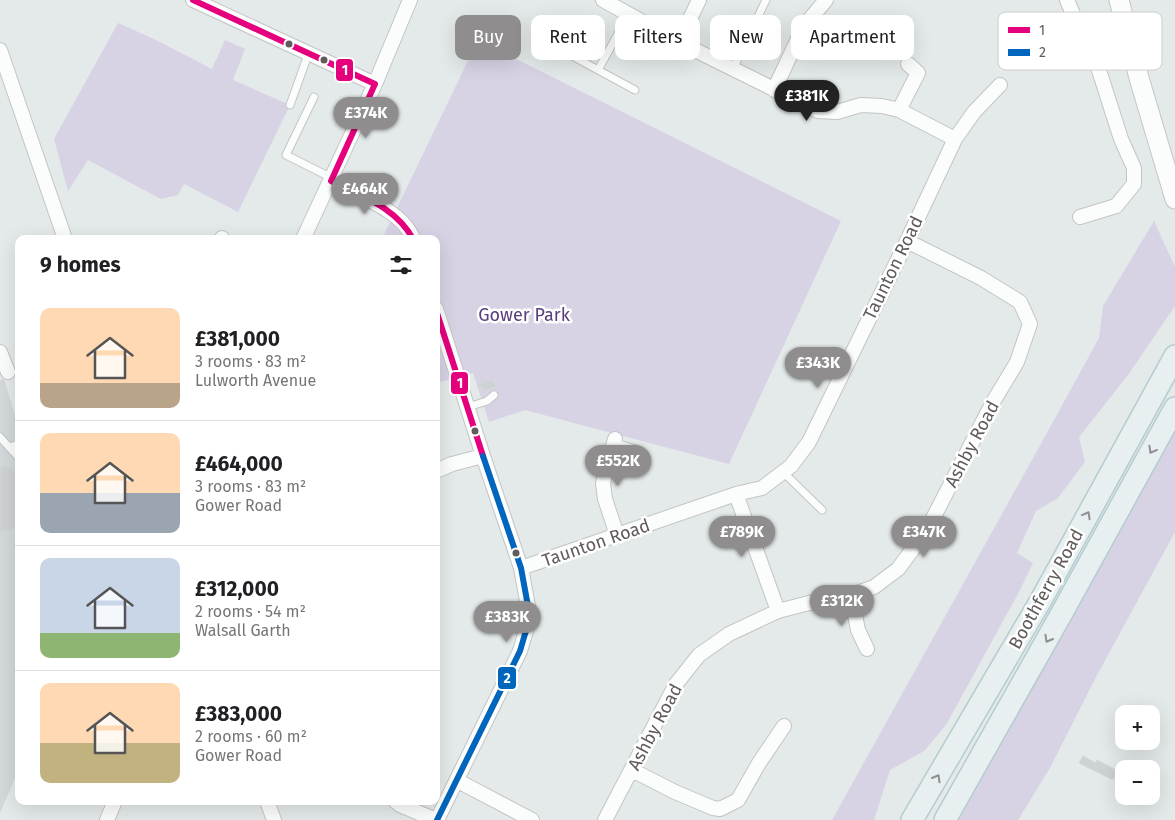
<!DOCTYPE html>
<meta charset="utf-8">
<style>
body{margin:0;font-family:"Fira Sans",sans-serif;background:#f6f6f6;color:#202124;height:100vh;display:flex;flex-direction:column;font-size:19px;white-space:nowrap}
*{box-sizing:border-box;margin:0}
p{font-size:16px;color:#757577}
.icon{flex:none;width:28px;height:28px;fill:none;stroke:currentColor;stroke-width:2;stroke-linecap:round;stroke-linejoin:round}
.map{position:relative;flex:1;overflow:hidden}
.side{position:absolute;left:15px;top:235px;width:425px;height:570px;display:flex;flex-direction:column;background:#fff;border-radius:10px;box-shadow:0 5px 20px #0002}
.side>*{flex:none}
.hud{position:absolute;left:455px;top:15px;width:475px;height:45px;display:flex;gap:10px}
.buttons{position:absolute;left:1115px;top:705px;display:grid;gap:10px}
.buttons a{display:grid;place-items:center;width:45px;height:45px;border-radius:10px;background:#fff;box-shadow:0 5px 20px #0002;font-size:25px}
.price{position:absolute;translate:-50% -42px;padding:0 11px;border-radius:18px;background:#8f8d8d;color:#fff;font-size:16px;line-height:32px;filter:drop-shadow(0 1px 2px #0008)}
.price::after{content:'';position:absolute;left:50%;top:30px;width:15px;height:11px;margin-left:-8px;background:inherit;clip-path:polygon(0 0,100% 0,50% 100%)}
.price.current{background:#222;color:#fff}
ul{padding:0;list-style:none}
li{display:flex;align-items:center;gap:15px;height:125px;padding:0 25px}
li+li{border-top:1px solid #e0e0e0}
li span{display:grid;place-items:center;flex:none;width:140px;height:100px;border-radius:10px;color:#555}
li>.icon{margin-inline-start:auto}
span .icon{width:60px;height:60px;fill:#fffc;stroke-width:1}
li b{font-size:21px}
h2{display:flex;justify-content:space-between;align-items:center;height:60px;padding:0 25px;font-size:21px}
.tag{padding:0 18px;border-radius:10px;background:#fff;box-shadow:0 5px 20px #0002;font-size:18px;line-height:45px}
.tag.current{background:#8f8d8d;color:#fff}
.map>svg:first-child{display:block}
.education{fill:#d3d9da}
.green{fill:#d7d3e5}
.building{fill:#ced2d2;stroke:#d4d8d9}
.lines{fill:none;stroke-linecap:round;stroke-linejoin:round}
.lane-casing{stroke:#c4c4c4;stroke-width:9}
.street-casing{stroke:#c4c4c4;stroke-width:16}
.secondary-casing{stroke:#c5c5c5;stroke-width:21}
.primary-casing{stroke:#b5cccf;stroke-width:24}
.lane{stroke:#fbfcfc;stroke-width:7}
.street{stroke:#fbfcfc;stroke-width:14}
.secondary{stroke:#fbfcfc;stroke-width:19}
.primary{stroke:#e7eff1;stroke-width:21}
.bus-1-casing{stroke:#fff;stroke-width:10}
.bus-2-casing{stroke:#fff;stroke-width:10}
.bus-1{stroke:#e5007d;stroke-width:6}
.bus-2{stroke:#0065bd;stroke-width:6}
.oneway{stroke:#908f90}
.bus-dot{fill:#615b5b;stroke:#fff;stroke-width:2}
.labels{text-anchor:middle;dominant-baseline:central;stroke-width:5;stroke-linejoin:round;paint-order:stroke}
.street-label{font-size:18px;fill:#615b5b;stroke:#fff}
.park-label{font-size:18px;fill:#593e7d;stroke:#fff}
.key{fill:#fff;stroke:#d0cece;stroke-width:1}
.key-label{font-size:14px;fill:#615b5b}
.line-badge{stroke:#fff;stroke-width:2}
.badge-label{font-size:14px;text-anchor:middle;font-weight:bold;fill:#fff}
</style>
<div class="map">
<svg width="1175" height="820" viewBox="0 0 1175 820">
<rect width="100%" height="100%" fill="#e4e9ea"/>
<path class="education" d="M 4,379 L 19,428 L 19,769 L 0,813 L 0,380 Z"/>
<path class="green" d="M 118,23 L 154,39 L 212,69 L 225,40 L 245,49 L 233,80 L 290,105 L 238,212 L 184,184 L 178,195 L 161,199 L 88,160 L 68,191 L 54,139 Z
M 478,40 L 841,221 L 729,464 L 525,410 L 489,422 L 473,373 L 436,383 L 436,239 L 382,239 Z
M 1154,221 L 1175,267 L 1175,306 L 1128,375 L 1079,437 L 1085,462 L 1058,498 L 1036,511 L 1017,553 L 1033,563 L 1019,592 L 946,725 L 924,751 L 890,770 L 874,820 L 832,820 L 1043,440 L 1099,338 L 1103,306 Z
M 1175,421 L 1175,532 L 1095,679 L 1050,768 L 1018,820 L 956,820 Z"/>
<path class="building" d="M 493,380 L 495,387 L 483,391 L 480,384 Z
M 7,466 L 19,473 L 19,526 L 12,530 L 0,532 L 0,467 Z
M 1083,756 L 1096,763 L 1097,760 L 1118,771 L 1113,780 L 1079,763 Z"/>
<g class="lines">
<defs>
<path id="lane" d="M 629,14 L 598,70 L 635,90
M 558,48 L 598,70
M 733,69 L 766,0
M 314,97 L 286,155 L 332,178
M 290,105 L 309,52
M 468,407 L 487,401 L 494,395
M 0,437 L 19,458
M 9,447 L 19,444
M 783,472 L 822,510"/>
<path id="street" d="M 193,0 L 375,84
M 603,0 L 679,42 L 699,0
M 1067,0 L 1085,42 L 1098,67 L 1121,139 L 1134,168 L 1134,184 L 1116,206 L 1080,217
M 679,42 L 818,111 L 837,112 L 861,105 L 882,106 L 899,110 L 955,139
M 0,50 L 65,239
M 1030,59 L 1085,42
M 774,90 L 804,26 L 826,0
M 899,110 L 918,73 L 908,64
M 331,181 C 356,195 403,210 413,239
M 222,239 L 222,238
M 303,239 L 375,84 L 410,0
M 436,309 L 483,456 L 521,568 L 530,617 L 520,651 L 437,820
M 0,352 L 8,372
M 615,439 L 603,483 L 605,499 L 617,535
M 613,446 L 633,452
M 436,471 L 452,464 L 483,456
M 736,494 L 778,611
M 521,568 L 736,494 L 762,488 L 791,466 L 809,442 L 907,241 L 955,139 L 974,112 L 1000,85
M 851,595 L 858,630 L 867,649
M 632,770 L 675,792 L 713,808 L 720,809 L 738,800 L 759,763 L 784,726
M 458,781 L 532,820
M 267,801 L 274,820
M 395,801 L 400,805 L 436,820
M 107,820 L 115,801
M 605,820 L 676,684 L 699,655 L 729,634 L 778,611 L 817,601 L 851,595 L 874,587 L 898,569 L 927,530 L 993,402 L 1017,362 L 1030,324 L 1020,302 L 981,278 L 907,241"/>
<path id="secondary" d="M 1119,0 L 1139,78 L 1175,199"/>
<path id="primary" d="M 912,820 L 1041,600 L 1175,356
M 945,820 L 1063,611 L 1175,408"/>
</defs>
<use href="#lane" class="lane-casing"/>
<use href="#street" class="street-casing"/>
<use href="#secondary" class="secondary-casing"/>
<use href="#primary" class="primary-casing"/>
<use href="#lane" class="lane"/>
<use href="#street" class="street"/>
<use href="#secondary" class="secondary"/>
<use href="#primary" class="primary"/>
<defs>
<path id="bus-1" d="M 193,0 L 375,84 L 331,181 C 361,196 396,207 413,239
M 436,310 L 483,456"/>
<path id="bus-2" d="M 437,820 L 520,651 L 530,617 L 521,568 L 483,456"/>
</defs>
<use href="#bus-1" class="bus-1-casing"/>
<use href="#bus-2" class="bus-2-casing"/>
<use href="#bus-1" class="bus-1"/>
<use href="#bus-2" class="bus-2"/>
</g>
<defs><path id="oneway-chevron" d="M-2-3.5L2.5 0L-2 3.5" fill="none" stroke-width="1.6" stroke-linecap="round" stroke-linejoin="round" transform="scale(1.25)"/></defs>
<g class="oneway">
<use href="#oneway-chevron" transform="translate(1152 450) rotate(119)"/>
<use href="#oneway-chevron" transform="translate(1087 515) rotate(-61)"/>
<use href="#oneway-chevron" transform="translate(1048 639) rotate(120)"/>
<use href="#oneway-chevron" transform="translate(937 778) rotate(-60)"/>
</g>
<g class="bus-dot">
<circle cx="289" cy="44" r="4.5"/>
<circle cx="324" cy="60" r="4.5"/>
<circle cx="475" cy="431" r="4.5"/>
<circle cx="516" cy="553" r="4.5"/>
</g>
<g class="labels">
<g class="street-label">
<text transform="translate(893 268) rotate(-64)">Taunton Road</text>
<text transform="translate(972 444) rotate(-62)">Ashby Road</text>
<text transform="translate(596 543) rotate(-19)">Taunton Road</text>
<text transform="translate(1046 589) rotate(-61)">Boothferry Road</text>
<text transform="translate(655 727) rotate(-62)">Ashby Road</text>
</g>
<g class="park-label">
<text x="524" y="315">Gower Park</text>
</g>
</g>
<rect x="998" y="12" width="164" height="58" rx="8" class="key"/>
<rect x="1008" y="27" width="22" height="6" fill="#e5007d"/>
<rect x="1008" y="49" width="22" height="7" fill="#0065bd"/>
<g class="key-label">
<text x="1039" y="35">1</text>
<text x="1039" y="57">2</text>
</g>
<g class="line-badge">
<rect x="335" y="58" width="19" height="24" rx="5" fill="#e5007d"/>
<rect x="450" y="371" width="19" height="24" rx="5" fill="#e5007d"/>
<rect x="497" y="666" width="20" height="24" rx="5" fill="#0065bd"/>
</g>
<g class="badge-label">
<text x="345" y="75">1</text>
<text x="460" y="388">1</text>
<text x="507" y="683">2</text>
</g>
</svg>
<div class="buttons">
<a>+</a>
<a>−</a>
</div>
<b class="price current" style="left:807px;top:122px">£381K</b>
<b class="price" style="left:366px;top:139px">£374K</b>
<b class="price" style="left:365px;top:215px">£464K</b>
<b class="price" style="left:818px;top:389px">£343K</b>
<b class="price" style="left:618px;top:487px">£552K</b>
<b class="price" style="left:742px;top:558px">£789K</b>
<b class="price" style="left:924px;top:558px">£347K</b>
<b class="price" style="left:842px;top:627px">£312K</b>
<b class="price" style="left:507px;top:643px">£383K</b>
<div class="hud">
<a class="tag current">Buy</a>
<a class="tag">Rent</a>
<a class="tag">Filters</a>
<a class="tag">New</a>
<a class="tag">Apartment</a>
</div>
<section class="side">
<h2>9 homes<svg class="icon" aria-label="filters" viewBox="0 0 24 24"><path d="M4 7h16M4 17h16"/><circle cx="9" cy="7" r="2"/><circle cx="15" cy="17" r="2"/></svg></h2>
<ul>
<li><span style="background:linear-gradient(#ffd9b3 75%,#b9a48a 0)"><svg class="icon" aria-label="home" viewBox="0 0 24 24"><path d="M3 11l9-7 9 7M6 9v11h12V9"/></svg></span><div><b>£381,000</b><p>3 rooms · 83 m²</p><p>Lulworth Avenue</p></div></li>
<li><span style="background:linear-gradient(#ffd9b3 60%,#9aa5b1 0)"><svg class="icon" aria-label="home" viewBox="0 0 24 24"><path d="M3 11l9-7 9 7M6 9v11h12V9"/></svg></span><div><b>£464,000</b><p>3 rooms · 83 m²</p><p>Gower Road</p></div></li>
<li><span style="background:linear-gradient(#c9d6e8 75%,#8fb573 0)"><svg class="icon" aria-label="home" viewBox="0 0 24 24"><path d="M3 11l9-7 9 7M6 9v11h12V9"/></svg></span><div><b>£312,000</b><p>2 rooms · 54 m²</p><p>Walsall Garth</p></div></li>
<li><span style="background:linear-gradient(#ffd9b3 60%,#c2b280 0)"><svg class="icon" aria-label="home" viewBox="0 0 24 24"><path d="M3 11l9-7 9 7M6 9v11h12V9"/></svg></span><div><b>£383,000</b><p>2 rooms · 60 m²</p><p>Gower Road</p></div></li>
</ul>
</section>
</div>
